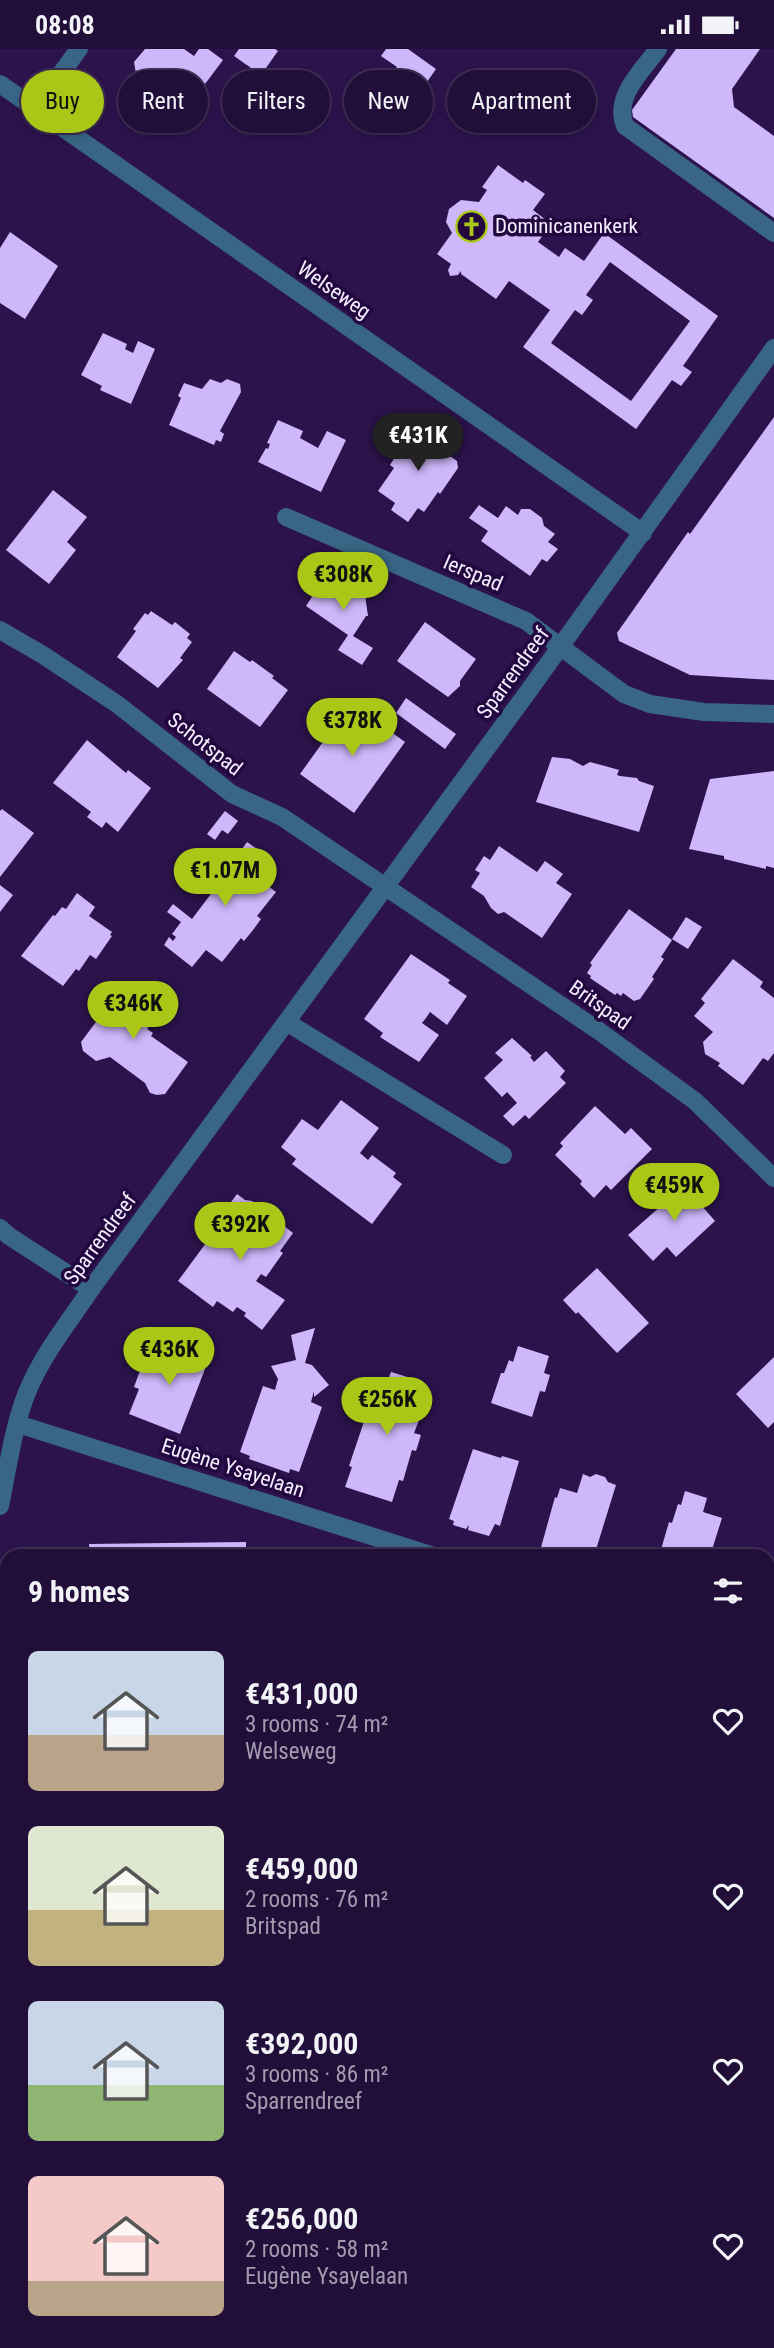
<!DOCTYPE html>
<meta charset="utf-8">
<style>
body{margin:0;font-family:"Roboto Condensed",sans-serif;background:#291741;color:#f1f3f6;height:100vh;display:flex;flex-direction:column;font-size:26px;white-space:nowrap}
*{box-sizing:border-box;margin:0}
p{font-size:23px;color:#a29cae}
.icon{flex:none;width:38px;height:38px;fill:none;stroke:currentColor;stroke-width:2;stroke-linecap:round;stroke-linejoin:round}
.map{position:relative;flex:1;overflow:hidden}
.sheet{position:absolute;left:0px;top:1500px;width:775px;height:800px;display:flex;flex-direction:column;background:#210e39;border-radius:21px 21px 0 0;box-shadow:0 4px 10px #0003,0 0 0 2px #3e2e53}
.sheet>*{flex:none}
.hud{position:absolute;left:21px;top:21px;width:733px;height:63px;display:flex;gap:14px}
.price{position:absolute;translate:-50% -60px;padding:0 16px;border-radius:24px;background:#aac718;color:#111;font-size:23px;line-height:46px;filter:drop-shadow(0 2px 4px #0008)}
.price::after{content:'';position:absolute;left:50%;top:42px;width:21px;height:16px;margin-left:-10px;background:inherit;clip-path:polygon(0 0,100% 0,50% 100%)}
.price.active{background:#222;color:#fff}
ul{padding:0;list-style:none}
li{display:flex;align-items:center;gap:21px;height:175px;padding:0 28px}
li span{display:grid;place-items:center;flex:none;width:196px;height:140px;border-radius:10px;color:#555}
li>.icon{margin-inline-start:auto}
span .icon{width:84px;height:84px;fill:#fffc;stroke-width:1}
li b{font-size:30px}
h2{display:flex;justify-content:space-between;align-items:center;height:84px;padding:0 28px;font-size:30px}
.chip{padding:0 24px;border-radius:32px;background:#210e39;box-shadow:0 4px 10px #0003,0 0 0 2px #3e2e53;font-size:24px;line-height:63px}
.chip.active{background:#aac718;color:#111}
.status{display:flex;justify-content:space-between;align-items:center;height:49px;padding:0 35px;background:#210e39;direction:ltr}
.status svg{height:19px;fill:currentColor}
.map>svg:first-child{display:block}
.building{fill:#ceb7fa;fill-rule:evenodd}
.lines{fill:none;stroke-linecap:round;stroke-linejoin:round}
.lane{stroke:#396685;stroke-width:18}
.street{stroke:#396685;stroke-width:18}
.secondary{stroke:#3f8bbc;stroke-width:18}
.labels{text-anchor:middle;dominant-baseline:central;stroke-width:7;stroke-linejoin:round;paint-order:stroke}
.poi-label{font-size:21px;fill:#f4effe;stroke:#230840;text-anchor:start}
.street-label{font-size:21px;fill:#f4effe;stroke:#230840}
</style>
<div class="status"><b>08:08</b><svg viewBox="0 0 49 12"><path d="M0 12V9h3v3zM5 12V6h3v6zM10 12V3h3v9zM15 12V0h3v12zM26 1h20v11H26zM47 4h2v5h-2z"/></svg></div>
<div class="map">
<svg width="774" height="2299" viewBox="0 0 774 2299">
<rect width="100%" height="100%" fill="#2c134c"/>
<path class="building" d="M 145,0 L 184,0 L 194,7 L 199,0 L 208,0 L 223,11 L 205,35 L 207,42 L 203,48 L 195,48 L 190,54 L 176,45 L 171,52 L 146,35 L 150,29 L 136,25 L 134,13 Z
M 239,0 L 275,0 L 278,2 L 261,26 L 234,7 Z
M 386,0 L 408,0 L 436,20 L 418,46 L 391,27 L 397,18 L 381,7 Z
M 676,0 L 760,0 L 732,40 L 734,58 L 774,87 L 774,169 L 633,68 L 632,61 Z
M 498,116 L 523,134 L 525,131 L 545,145 L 533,161 L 551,175 L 538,193 L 559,208 L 565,199 L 584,212 L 604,184 L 718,267 L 683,317 L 692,323 L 681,337 L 672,331 L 636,380 L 523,298 L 550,261 L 509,232 L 496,250 L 461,225 L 461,222 L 458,226 L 450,227 L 448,221 L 451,215 L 437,205 L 452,184 L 446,173 L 449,160 L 461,151 L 479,153 L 487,141 L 482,138 ZM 610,213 L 690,272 L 631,352 L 551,294 L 575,261 L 582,266 L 593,251 L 586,246 Z
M 10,183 L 58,217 L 25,270 L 0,254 L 0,199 Z
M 103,284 L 127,295 L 125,300 L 133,304 L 138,292 L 155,300 L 131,355 L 100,341 L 102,337 L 81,326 Z
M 210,330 L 221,334 L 227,330 L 240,335 L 241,343 L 220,382 L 224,385 L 221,393 L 216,391 L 214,396 L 169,376 L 181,349 L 178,347 L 184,334 L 202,340 Z
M 774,368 L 774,631 L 690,626 L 619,592 L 617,584 L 688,483 L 690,485 Z
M 278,371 L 303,382 L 300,389 L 318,399 L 327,382 L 346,391 L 321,443 L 258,413 L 266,399 L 268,400 L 270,395 L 267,394 Z
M 416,374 L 441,391 L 440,393 L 444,397 L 441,401 L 457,412 L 458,419 L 440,445 L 438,443 L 424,463 L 418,459 L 408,473 L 391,461 L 395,454 L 378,442 L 394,419 L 390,416 Z
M 53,441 L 87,468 L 67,493 L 76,501 L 49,535 L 6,501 Z
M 479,456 L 498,469 L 506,457 L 518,466 L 521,460 L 530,460 L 542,469 L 544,477 L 555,485 L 548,493 L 558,500 L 547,513 L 542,510 L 530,527 L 481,492 L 488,482 L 469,469 Z
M 329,522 L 349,533 L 350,532 L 361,539 L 364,539 L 368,567 L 366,567 L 353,587 L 373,599 L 362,616 L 338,601 L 348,586 L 306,557 Z
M 151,562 L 172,576 L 175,573 L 190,585 L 187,589 L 192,593 L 180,609 L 183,611 L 158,639 L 117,608 L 136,582 L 133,580 L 145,564 L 148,566 Z
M 425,573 L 476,610 L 460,632 L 460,637 L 448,648 L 397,612 Z
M 234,602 L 250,613 L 252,611 L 274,627 L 272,629 L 288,641 L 260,678 L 207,640 Z
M 406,649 L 456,685 L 445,700 L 396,664 Z
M 351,654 L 405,693 L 354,764 L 300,725 Z
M 87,691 L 126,724 L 128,721 L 151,739 L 118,783 L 106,773 L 102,779 L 87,768 L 91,763 L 53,734 Z
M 552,708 L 570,710 L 583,717 L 590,713 L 605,717 L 619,721 L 617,726 L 620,727 L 637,729 L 639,732 L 654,737 L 639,783 L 536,753 Z
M 774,722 L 774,819 L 766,817 L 766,820 L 724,810 L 724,807 L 689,800 L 710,730 Z
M 2,760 L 34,784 L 0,828 L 0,762 Z
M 225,762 L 238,772 L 228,785 L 222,781 L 215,791 L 207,785 Z
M 247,793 L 273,811 L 260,831 L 276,843 L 257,867 L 261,870 L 253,881 L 244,892 L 241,889 L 222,913 L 206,901 L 192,918 L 164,896 L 169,888 L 173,892 L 176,888 L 172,885 L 181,873 L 167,863 L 173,855 L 192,870 L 223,829 L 203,814 L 210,805 L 224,815 L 232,803 L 237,807 Z
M 499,797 L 537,823 L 545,812 L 563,825 L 556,834 L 572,845 L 542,889 L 504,863 L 498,865 L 491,859 L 484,847 L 471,838 L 480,824 L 475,821 L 484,807 L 490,811 Z
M 0,836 L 13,846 L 0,863 Z
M 77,844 L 95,858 L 89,867 L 112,883 L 110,886 L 112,887 L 96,910 L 90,906 L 79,922 L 76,920 L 63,937 L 21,907 L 53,866 L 55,867 L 62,858 L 66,860 Z
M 629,860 L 672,891 L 661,908 L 664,910 L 652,928 L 654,930 L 640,950 L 634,952 L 623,944 L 621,947 L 617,944 L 615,946 L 590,929 L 591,927 L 587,924 L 592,916 L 590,914 Z
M 686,868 L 702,878 L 688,900 L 672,890 Z
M 411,905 L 450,931 L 448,934 L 467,947 L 447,976 L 430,963 L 426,969 L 422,974 L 439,986 L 419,1013 L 380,988 L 383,984 L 364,970 Z
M 733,910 L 763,933 L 760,938 L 774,949 L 774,1004 L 768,1012 L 763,1009 L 743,1036 L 718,1017 L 720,1014 L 705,1005 L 703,993 L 713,983 L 694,967 L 705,954 L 701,950 Z
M 119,933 L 160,962 L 147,980 L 153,984 L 151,987 L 188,1013 L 165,1045 L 157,1046 L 150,1044 L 145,1034 L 110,1008 L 96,1012 L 83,1002 L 81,993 L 108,957 L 104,954 Z
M 512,989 L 532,1007 L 530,1008 L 534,1013 L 546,1002 L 565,1022 L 560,1028 L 566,1034 L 529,1070 L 525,1066 L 513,1077 L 503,1067 L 517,1054 L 507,1043 L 502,1048 L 484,1029 L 503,1011 L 495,1004 Z
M 341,1051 L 379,1079 L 360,1104 L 368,1111 L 372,1106 L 396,1124 L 393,1128 L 402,1135 L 372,1175 L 292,1115 L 296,1110 L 281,1098 L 302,1070 L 318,1081 Z
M 595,1057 L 625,1085 L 631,1079 L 652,1100 L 611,1141 L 606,1136 L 594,1149 L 580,1135 L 582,1132 L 555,1106 L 563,1097 L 560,1094 Z
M 695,1127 L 706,1139 L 695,1149 L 715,1172 L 676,1208 L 667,1198 L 653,1212 L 628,1186 Z
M 237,1145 L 245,1151 L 252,1152 L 293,1184 L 280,1202 L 283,1204 L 266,1228 L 261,1225 L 256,1232 L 285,1251 L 262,1281 L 244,1267 L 246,1264 L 237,1258 L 233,1263 L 217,1252 L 213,1258 L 178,1232 L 223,1171 L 220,1168 Z
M 597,1219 L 649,1274 L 617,1304 L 578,1263 L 576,1265 L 563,1251 Z
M 315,1279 L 305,1314 L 312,1316 L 329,1336 L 314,1348 L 314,1342 L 311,1353 L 322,1358 L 299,1423 L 290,1420 L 289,1424 L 249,1410 L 250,1407 L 240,1403 L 263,1337 L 275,1341 L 278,1330 L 271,1317 L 296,1311 L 291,1286 Z
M 158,1294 L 181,1303 L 184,1297 L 210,1307 L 180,1385 L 129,1365 L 139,1340 L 134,1338 L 142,1316 L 148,1318 Z
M 518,1297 L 549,1307 L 544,1324 L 550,1326 L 545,1343 L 540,1342 L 532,1368 L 491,1354 L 501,1324 L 504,1324 L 509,1311 L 513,1313 Z
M 774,1308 L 774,1373 L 768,1379 L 736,1345 Z
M 391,1323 L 414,1330 L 412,1338 L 430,1343 L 414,1384 L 421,1386 L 416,1402 L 412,1401 L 403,1432 L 399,1431 L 392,1453 L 345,1438 L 352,1418 L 349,1417 L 379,1328 L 388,1331 Z
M 473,1400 L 501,1409 L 502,1407 L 519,1412 L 500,1477 L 495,1475 L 489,1487 L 468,1481 L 469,1476 L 466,1480 L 453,1476 L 454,1472 L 449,1470 Z
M 583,1425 L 590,1428 L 596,1425 L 605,1428 L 608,1433 L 616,1436 L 594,1507 L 555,1507 L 540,1502 L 555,1448 L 557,1449 L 560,1439 L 577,1444 Z
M 685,1442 L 707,1449 L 703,1463 L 722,1469 L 710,1507 L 661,1507 L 660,1504 L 669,1473 L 672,1474 L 678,1455 L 681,1456 Z
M 246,1493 L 246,1507 L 90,1507 L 89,1495 Z
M 774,1535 L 774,1579 L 768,1568 L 768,1538 Z
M 0,1869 L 7,1871 L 7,1993 L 0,1991 Z
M 768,1886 L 774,1887 L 774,1928 L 768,1926 Z
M 6,2035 L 7,2211 L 1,2232 L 0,2050 L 3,2051 Z
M 768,2066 L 774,2068 L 774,2225 L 768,2223 Z
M 768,2253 L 774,2255 L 774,2299 L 595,2299 L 597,2292 L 768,2292 Z
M 401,2292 L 537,2292 L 535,2299 L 426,2299 Z"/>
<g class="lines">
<path class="lane" d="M 658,0 C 642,22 613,48 625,77 L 774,184
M 35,60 L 79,0"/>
<path class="street" d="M 0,35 L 643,484
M 286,468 L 526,572 L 624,645 L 650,655 L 704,663 L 774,665
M 0,581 L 43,606 L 117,655 L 232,745 L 282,768 L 599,982 L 695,1052 L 774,1129
M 288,974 L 503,1106
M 0,1179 L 9,1187 L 91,1240
M 18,1375 L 434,1507
M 0,1457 C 8,1419 13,1377 28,1341 C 43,1305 69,1273 91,1240 L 530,640 L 774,299
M 768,1622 L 774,1627
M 0,2265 L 7,2266
M 134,2292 L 162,2299
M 564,2299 L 566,2292"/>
<path class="secondary" d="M 0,1714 L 7,1717
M 0,1807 L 7,1804
M 768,2027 L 774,2029"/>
</g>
<defs>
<symbol id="church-ring" viewBox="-11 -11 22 22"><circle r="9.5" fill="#230840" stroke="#aac718" stroke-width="1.5"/><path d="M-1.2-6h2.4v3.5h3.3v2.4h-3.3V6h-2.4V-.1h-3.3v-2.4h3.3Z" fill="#aac718"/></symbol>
</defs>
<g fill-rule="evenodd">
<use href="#church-ring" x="454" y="160" width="35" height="35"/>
</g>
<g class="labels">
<g class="poi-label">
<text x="495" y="177">Dominicanenkerk</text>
</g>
<g class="street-label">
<text transform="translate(334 241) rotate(35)">Welseweg</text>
<text transform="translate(473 524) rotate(23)">Ierspad</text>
<text transform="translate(513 624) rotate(-54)">Sparrendreef</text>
<text transform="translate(205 695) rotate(38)">Schotspad</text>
<text transform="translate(600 956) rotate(35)">Britspad</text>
<text transform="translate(100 1190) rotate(-54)">Sparrendreef</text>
<text transform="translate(233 1419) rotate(18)">Eugène Ysayelaan</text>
</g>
</g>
</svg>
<b class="price active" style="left:418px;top:424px">€431K</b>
<b class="price" style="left:343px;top:563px">€308K</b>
<b class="price" style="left:352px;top:709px">€378K</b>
<b class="price" style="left:225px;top:859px">€1.07M</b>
<b class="price" style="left:133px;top:992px">€346K</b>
<b class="price" style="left:674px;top:1174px">€459K</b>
<b class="price" style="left:240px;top:1213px">€392K</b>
<b class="price" style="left:169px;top:1338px">€436K</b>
<b class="price" style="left:387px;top:1388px">€256K</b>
<div class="hud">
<a class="chip active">Buy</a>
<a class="chip">Rent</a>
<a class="chip">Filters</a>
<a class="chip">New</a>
<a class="chip">Apartment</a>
</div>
<section class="sheet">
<h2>9 homes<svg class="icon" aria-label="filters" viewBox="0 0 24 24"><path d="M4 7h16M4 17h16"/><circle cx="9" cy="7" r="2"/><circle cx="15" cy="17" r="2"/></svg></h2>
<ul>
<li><span style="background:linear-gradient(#c9d6e8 60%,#b9a48a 0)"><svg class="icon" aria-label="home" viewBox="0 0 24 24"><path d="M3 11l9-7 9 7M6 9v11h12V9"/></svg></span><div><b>€431,000</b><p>3 rooms · 74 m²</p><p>Welseweg</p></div><svg class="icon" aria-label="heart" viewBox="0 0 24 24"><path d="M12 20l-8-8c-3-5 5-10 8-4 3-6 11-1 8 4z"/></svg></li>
<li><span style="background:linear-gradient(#dfe7d0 60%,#c2b280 0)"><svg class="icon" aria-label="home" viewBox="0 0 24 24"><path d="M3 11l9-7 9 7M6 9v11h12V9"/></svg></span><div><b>€459,000</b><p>2 rooms · 76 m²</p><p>Britspad</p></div><svg class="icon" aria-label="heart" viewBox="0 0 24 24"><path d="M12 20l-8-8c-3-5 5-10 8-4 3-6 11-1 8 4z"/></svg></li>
<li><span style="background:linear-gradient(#c9d6e8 60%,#8fb573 0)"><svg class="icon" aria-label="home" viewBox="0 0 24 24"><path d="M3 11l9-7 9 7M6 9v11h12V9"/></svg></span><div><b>€392,000</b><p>3 rooms · 86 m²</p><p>Sparrendreef</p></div><svg class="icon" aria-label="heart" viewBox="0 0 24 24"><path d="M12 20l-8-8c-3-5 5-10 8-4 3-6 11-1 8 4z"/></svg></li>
<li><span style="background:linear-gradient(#f6c9c9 75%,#b9a48a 0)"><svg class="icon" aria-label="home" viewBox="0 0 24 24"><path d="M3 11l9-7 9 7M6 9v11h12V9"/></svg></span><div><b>€256,000</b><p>2 rooms · 58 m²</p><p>Eugène Ysayelaan</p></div><svg class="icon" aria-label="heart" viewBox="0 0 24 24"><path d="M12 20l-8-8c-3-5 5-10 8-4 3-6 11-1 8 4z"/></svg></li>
</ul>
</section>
</div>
